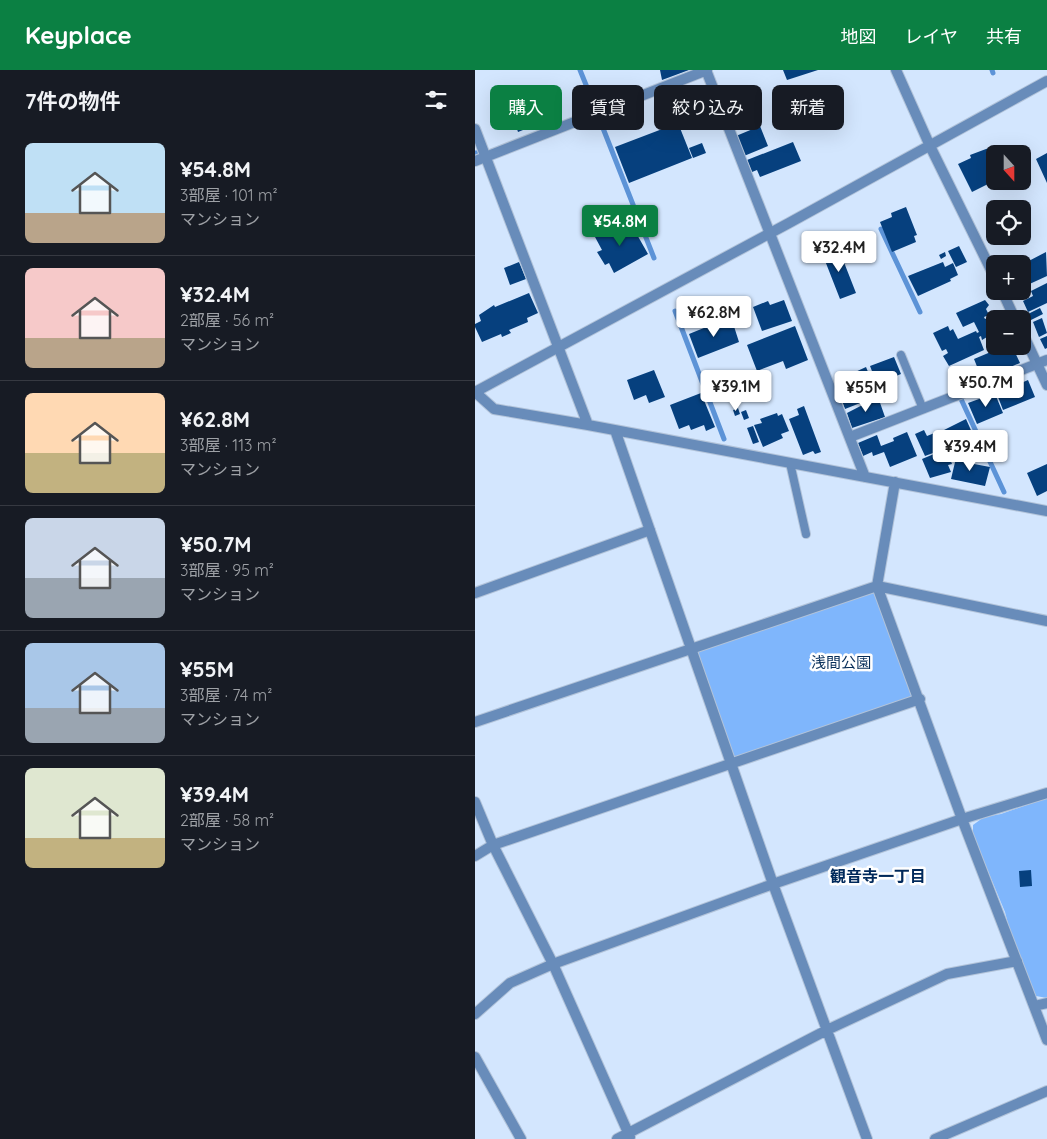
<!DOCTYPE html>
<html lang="ja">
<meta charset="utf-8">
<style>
body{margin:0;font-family:Quicksand,"Noto Sans JP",sans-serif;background:#20242c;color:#f1f3f6;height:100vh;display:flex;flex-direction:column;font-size:19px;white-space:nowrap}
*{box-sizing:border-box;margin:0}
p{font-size:16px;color:#9ea1a6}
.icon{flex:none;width:28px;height:28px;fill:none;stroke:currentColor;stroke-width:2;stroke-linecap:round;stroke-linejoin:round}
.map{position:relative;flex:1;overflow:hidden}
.side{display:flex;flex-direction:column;background:#171b24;width:475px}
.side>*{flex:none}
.hud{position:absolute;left:15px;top:15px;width:475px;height:45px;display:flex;gap:10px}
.needle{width:32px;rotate:159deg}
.buttons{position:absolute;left:511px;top:75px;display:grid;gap:10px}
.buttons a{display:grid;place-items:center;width:45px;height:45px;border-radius:8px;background:#171b24;box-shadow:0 5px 20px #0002;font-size:25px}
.price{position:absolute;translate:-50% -42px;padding:0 11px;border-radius:5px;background:#fff;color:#222;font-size:16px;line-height:32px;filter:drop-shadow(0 1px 2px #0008)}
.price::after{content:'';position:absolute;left:50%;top:30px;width:15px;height:11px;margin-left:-8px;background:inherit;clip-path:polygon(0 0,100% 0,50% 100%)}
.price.current{background:#0b8043;color:#fff}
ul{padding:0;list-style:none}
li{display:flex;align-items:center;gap:15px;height:125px;padding:0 25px}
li+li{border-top:1px solid #363941}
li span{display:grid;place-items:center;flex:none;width:140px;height:100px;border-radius:8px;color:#555}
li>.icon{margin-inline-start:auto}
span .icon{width:60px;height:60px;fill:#fffc;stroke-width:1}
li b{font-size:21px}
h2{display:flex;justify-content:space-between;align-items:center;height:60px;padding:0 25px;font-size:21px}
.pill{padding:0 18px;border-radius:8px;background:#171b24;box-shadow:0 5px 20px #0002;font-size:18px;line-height:45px}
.pill.current{background:#0b8043;color:#fff}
header{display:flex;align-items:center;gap:30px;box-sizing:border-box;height:70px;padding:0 25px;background:#0b8043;color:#fff}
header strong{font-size:24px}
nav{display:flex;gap:28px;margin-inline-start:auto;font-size:18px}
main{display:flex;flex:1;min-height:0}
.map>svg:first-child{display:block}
.green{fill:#7fb6fc}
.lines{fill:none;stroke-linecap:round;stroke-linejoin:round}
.stream{stroke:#5c93d7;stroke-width:5}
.building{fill:#06407e}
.service-casing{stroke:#b2c3d9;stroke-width:10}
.minor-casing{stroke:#b2c3d9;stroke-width:12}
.tertiary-casing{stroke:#b2c3d9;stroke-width:12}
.service{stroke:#688cba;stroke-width:8}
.minor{stroke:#688cba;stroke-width:10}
.tertiary{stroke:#688cba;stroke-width:10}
.labels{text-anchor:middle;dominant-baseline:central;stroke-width:5;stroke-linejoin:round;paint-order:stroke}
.park-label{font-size:15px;fill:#072e59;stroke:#fff}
.neighbourhood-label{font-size:16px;font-weight:bold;fill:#00295b;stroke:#fff}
</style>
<header>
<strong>Keyplace</strong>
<nav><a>地図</a><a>レイヤ</a><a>共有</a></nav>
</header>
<main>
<section class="side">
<h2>7件の物件<svg class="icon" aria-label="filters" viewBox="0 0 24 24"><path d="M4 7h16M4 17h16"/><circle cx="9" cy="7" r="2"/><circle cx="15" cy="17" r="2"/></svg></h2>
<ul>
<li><span style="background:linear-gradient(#bfe0f5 70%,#b9a48a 0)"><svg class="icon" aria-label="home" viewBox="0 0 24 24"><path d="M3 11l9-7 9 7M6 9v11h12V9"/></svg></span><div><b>¥54.8M</b><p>3部屋 · 101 m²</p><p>マンション</p></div></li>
<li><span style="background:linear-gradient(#f6c9c9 70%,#b9a48a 0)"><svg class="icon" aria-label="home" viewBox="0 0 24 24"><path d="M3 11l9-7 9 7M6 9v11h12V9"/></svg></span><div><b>¥32.4M</b><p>2部屋 · 56 m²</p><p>マンション</p></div></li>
<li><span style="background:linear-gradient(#ffd9b3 60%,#c2b280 0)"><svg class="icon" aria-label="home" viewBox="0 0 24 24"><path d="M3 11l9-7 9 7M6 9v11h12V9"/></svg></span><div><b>¥62.8M</b><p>3部屋 · 113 m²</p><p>マンション</p></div></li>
<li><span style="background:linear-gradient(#c9d6e8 60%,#9aa5b1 0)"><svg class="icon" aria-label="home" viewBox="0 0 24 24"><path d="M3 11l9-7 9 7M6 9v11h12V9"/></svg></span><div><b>¥50.7M</b><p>3部屋 · 95 m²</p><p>マンション</p></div></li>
<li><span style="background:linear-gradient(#a9c7e8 65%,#9aa5b1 0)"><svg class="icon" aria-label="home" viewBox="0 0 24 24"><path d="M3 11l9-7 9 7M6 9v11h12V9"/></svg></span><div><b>¥55M</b><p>3部屋 · 74 m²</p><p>マンション</p></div></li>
<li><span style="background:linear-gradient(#dfe7d0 70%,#c2b280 0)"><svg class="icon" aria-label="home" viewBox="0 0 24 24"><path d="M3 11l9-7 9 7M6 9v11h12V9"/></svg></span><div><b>¥39.4M</b><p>2部屋 · 58 m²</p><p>マンション</p></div></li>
</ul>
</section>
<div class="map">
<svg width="572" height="1069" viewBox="0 0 572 1069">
<rect width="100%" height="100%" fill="#d3e6fe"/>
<path class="green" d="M 400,521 L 439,627 L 259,687 L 222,581 Z
M 572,728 L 572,928 L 561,926 L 557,923 L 539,877 L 530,842 L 498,765 L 498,755 L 509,747 L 526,744 Z"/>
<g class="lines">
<path class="stream" d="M 105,0 L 120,37
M 517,0 L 518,3
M 130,45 L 124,48 L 179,188
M 0,84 L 1,83
M 406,159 L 445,242
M 200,241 L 249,369
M 486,329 L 529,422"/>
</g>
<path class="building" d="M 185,0 L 214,0 L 187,10 Z
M 308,0 L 343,0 L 312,10 Z
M 59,29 L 68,52 L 43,62 L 37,44 L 39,43 L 37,38 Z
M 203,53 L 217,88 L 154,113 L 140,77 Z
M 285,56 L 293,76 L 269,86 L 261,66 Z
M 318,72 L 326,91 L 285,107 L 282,100 L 277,102 L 272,90 Z
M 227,73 L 231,83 L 218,88 L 214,78 Z
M 519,76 L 523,84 L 520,84 L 520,111 L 526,113 L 517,117 L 515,113 L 497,122 L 483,94 L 496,88 L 495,85 Z
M 572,83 L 572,113 L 561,89 Z
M 431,137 L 442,165 L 439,166 L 441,172 L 417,182 L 405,152 L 417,147 L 416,143 Z
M 152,148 L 153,151 L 146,155 L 145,152 Z
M 156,154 L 173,184 L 139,203 L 134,193 L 130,195 L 122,182 L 127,180 L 120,167 L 141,155 L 144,160 Z
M 484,176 L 492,192 L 481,197 L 473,181 Z
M 363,177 L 381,223 L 365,229 L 347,183 Z
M 470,182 L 471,186 L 466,189 L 464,185 Z
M 571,182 L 572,206 L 548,217 L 548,194 Z
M 44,192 L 51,209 L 35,215 L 29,198 Z
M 468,192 L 470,197 L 478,193 L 483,205 L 475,209 L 476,211 L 443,226 L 433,206 Z
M 572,213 L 572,233 L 553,242 L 548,231 L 558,226 L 556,221 Z
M 54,223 L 63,243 L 52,248 L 53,252 L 34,260 L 36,263 L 27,267 L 26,264 L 7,272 L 0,257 L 0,254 L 6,251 L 4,245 L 19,235 L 20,237 Z
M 309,230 L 317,251 L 287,261 L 278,237 L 293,231 L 295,235 Z
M 510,230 L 514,235 L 511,239 L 514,245 L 509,247 L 510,249 L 519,245 L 521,249 L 520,269 L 514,271 L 512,267 L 507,270 L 506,266 L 504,267 L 509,280 L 474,296 L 468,286 L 473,283 L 471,279 L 467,281 L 458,263 L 473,256 L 475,261 L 478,259 L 483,269 L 501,261 L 502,263 L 504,262 L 499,252 L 488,257 L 481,243 Z
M 565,238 L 568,244 L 556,250 L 553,244 Z
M 256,247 L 264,272 L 223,288 L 214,264 Z
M 567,248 L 572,263 L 564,267 L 558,252 Z
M 320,256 L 333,290 L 311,299 L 308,291 L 282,301 L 272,275 Z
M 572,266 L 572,278 L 570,279 L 565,269 Z
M 530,276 L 537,276 L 545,293 L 507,309 L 499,289 Z
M 419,287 L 426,304 L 402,314 L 395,296 Z
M 391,297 L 403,326 L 370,339 L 366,328 L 375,324 L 374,321 L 368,323 L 363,310 Z
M 179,300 L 190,327 L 174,333 L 171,325 L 159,330 L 152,310 Z
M 553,310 L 560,327 L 528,340 L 520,319 L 536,313 L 537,317 Z
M 518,319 L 528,343 L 502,354 L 493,333 L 515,325 L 513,321 Z
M 508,321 L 509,325 L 503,327 L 501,324 Z
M 226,323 L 240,357 L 231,361 L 229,355 L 216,360 L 214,355 L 204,359 L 195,335 Z
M 403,327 L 410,347 L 377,358 L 372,343 Z
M 329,336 L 346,382 L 340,384 L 338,381 L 328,385 L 314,349 L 324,345 L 322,339 Z
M 263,338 L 265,344 L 260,346 L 258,340 Z
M 271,340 L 274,348 L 269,350 L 266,342 Z
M 302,343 L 303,346 L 307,344 L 314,361 L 306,364 L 308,368 L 288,377 L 279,355 L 287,353 L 285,349 Z
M 491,349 L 499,367 L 476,377 L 469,360 Z
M 278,356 L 284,372 L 278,374 L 272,358 Z
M 449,360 L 452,366 L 467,360 L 474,377 L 450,386 L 440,364 Z
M 432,362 L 442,386 L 415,397 L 409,382 L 398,386 L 397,382 L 388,386 L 383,373 L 402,365 L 406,376 L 419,371 L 418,368 Z
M 471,379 L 477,394 L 473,395 L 476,402 L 455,408 L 447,389 Z
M 481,388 L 500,391 L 499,394 L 515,397 L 510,416 L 476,409 Z
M 572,394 L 572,421 L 562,426 L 552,403 Z
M 556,800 L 557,816 L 545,817 L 544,801 Z"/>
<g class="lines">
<defs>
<path id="service" d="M 426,285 L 448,339
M 315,393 L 331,464"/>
<path id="minor" d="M 231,0 L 390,407
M 0,59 L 113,355
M 0,91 L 232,0
M 0,322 L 19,339 L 113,355 L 572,441
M 140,360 L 298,814 L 392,1069
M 375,367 L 572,290
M 420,412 L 402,516 L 487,749 L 572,970
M 0,523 L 175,460
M 0,652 L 402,516 L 572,551
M 0,732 L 18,775 L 78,894 L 155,1067
M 0,786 L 18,775 L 445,629
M 559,936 L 572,933
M 0,944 L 35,913 L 78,894 L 298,814 L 487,749 L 572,723
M 0,987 L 46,1069
M 142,1069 L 352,960 L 472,904 L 542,891
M 460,1069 L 572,1021"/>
<path id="tertiary" d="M 421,0 L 455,76 L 520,208
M 527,221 L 540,249
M 548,264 L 572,315
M 0,322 L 314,153 L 572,11"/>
</defs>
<use href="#service" class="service-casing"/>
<use href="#minor" class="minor-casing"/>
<use href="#tertiary" class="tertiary-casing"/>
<use href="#service" class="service"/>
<use href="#minor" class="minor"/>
<use href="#tertiary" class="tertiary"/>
</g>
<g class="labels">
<g class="park-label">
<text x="366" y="592">浅間公園</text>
</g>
<g class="neighbourhood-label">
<text x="403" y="806">観音寺一丁目</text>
</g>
</g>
</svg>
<div class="buttons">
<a><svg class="needle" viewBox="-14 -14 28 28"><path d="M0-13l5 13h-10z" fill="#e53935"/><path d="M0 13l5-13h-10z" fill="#9ea1a6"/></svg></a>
<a><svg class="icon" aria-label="locate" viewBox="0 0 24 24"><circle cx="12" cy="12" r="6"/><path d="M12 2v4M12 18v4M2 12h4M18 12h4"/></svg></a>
<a>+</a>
<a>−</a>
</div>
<b class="price current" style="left:145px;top:177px">¥54.8M</b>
<b class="price" style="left:364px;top:203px">¥32.4M</b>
<b class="price" style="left:239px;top:268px">¥62.8M</b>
<b class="price" style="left:511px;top:338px">¥50.7M</b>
<b class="price" style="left:261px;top:342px">¥39.1M</b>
<b class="price" style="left:391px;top:343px">¥55M</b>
<b class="price" style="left:495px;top:402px">¥39.4M</b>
<div class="hud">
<a class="pill current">購入</a>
<a class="pill">賃貸</a>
<a class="pill">絞り込み</a>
<a class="pill">新着</a>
</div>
</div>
</main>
